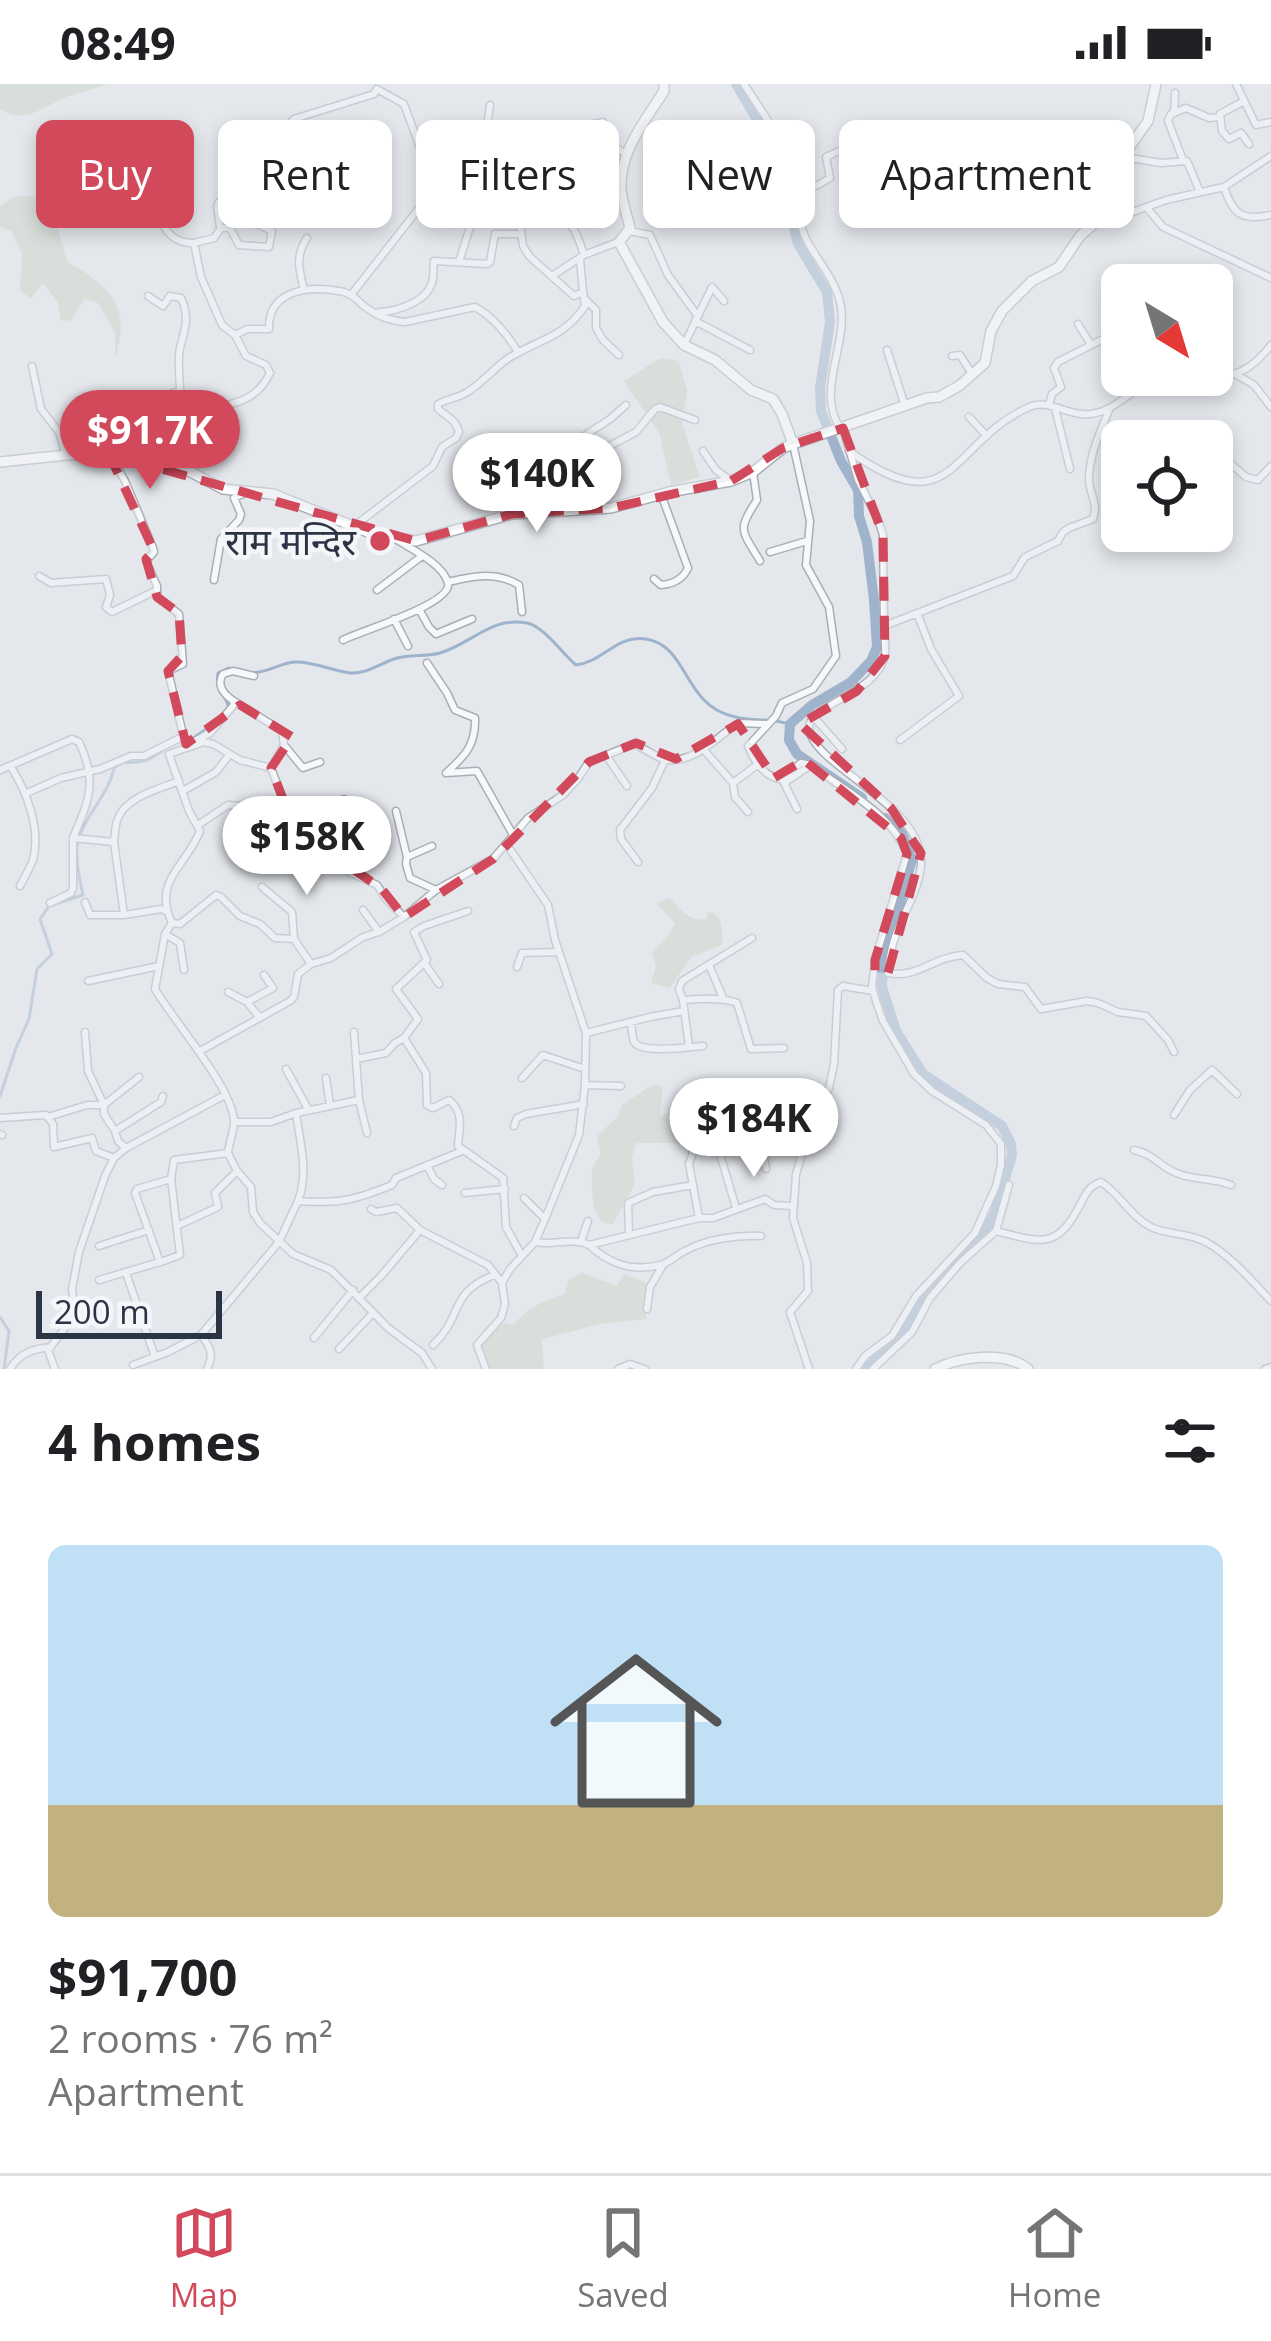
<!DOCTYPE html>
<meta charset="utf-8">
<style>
body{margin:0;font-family:"Open Sans","Noto Sans Devanagari",sans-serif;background:#f6f6f6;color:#202124;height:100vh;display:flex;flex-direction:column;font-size:45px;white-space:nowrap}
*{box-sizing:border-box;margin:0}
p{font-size:39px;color:#757577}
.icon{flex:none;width:66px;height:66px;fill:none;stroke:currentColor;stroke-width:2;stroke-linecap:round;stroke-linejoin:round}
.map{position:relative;height:1285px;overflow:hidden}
.sheet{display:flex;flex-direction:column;background:#fff;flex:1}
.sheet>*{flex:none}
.guide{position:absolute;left:36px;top:36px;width:1200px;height:108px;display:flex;gap:24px}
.needle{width:78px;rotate:142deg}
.tools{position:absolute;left:1101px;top:180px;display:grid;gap:24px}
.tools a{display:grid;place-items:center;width:132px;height:132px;border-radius:18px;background:#fff;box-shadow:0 6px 18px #0003;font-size:60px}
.scale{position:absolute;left:36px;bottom:30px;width:186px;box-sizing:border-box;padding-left:12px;border:6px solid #2b3445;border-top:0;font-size:33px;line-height:42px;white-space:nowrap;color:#2b3445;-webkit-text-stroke:9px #f4f6f9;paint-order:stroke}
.price{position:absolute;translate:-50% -102px;padding:0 27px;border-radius:42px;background:#fff;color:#222;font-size:39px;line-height:78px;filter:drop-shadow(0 3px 6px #0008)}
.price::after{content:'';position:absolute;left:50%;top:72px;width:36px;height:27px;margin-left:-18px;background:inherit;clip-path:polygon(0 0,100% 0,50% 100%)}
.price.selected{background:#d1495b;color:#fff}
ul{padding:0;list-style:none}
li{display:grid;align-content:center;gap:24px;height:636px;padding:0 48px}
li span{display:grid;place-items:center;height:372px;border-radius:18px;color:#555}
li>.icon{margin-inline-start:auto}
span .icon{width:216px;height:216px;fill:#fffc;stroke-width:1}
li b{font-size:51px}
h2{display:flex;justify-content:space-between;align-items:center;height:144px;padding:0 48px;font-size:51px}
.chip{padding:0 42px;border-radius:18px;background:#fff;box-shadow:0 6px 18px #0003;font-size:42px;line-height:108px}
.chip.selected{background:#d1495b;color:#fff}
.status{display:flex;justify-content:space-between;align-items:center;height:84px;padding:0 60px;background:#fff;direction:ltr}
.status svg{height:33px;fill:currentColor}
.menu{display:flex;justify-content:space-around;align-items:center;height:168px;border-top:3px solid #e0e0e0;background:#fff;font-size:33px;color:#757577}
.menu a{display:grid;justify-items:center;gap:6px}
.menu .selected{color:#d1495b}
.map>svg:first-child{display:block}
.green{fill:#c9d6c5}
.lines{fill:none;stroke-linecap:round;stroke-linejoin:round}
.stream{stroke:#9fb4cc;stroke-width:3}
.river{stroke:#9fb4cc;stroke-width:10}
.street-casing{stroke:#a9aeb7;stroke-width:9}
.secondary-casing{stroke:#a9aeb7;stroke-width:12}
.street{stroke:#f7f8fa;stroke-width:6}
.secondary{stroke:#fff;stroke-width:9}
.marked{fill:none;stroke:#d1495b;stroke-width:9;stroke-dasharray:24 15;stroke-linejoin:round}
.poi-dot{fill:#d1495b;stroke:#f4f6f9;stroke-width:4.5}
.labels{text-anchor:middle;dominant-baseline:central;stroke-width:9;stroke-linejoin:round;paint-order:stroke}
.poi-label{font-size:36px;fill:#2b3445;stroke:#f4f6f9;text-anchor:end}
</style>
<div class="status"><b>08:49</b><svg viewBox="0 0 49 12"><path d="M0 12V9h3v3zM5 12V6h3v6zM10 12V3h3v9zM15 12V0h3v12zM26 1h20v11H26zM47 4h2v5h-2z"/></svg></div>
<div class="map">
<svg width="1271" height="1285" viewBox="0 0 1271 1285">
<rect width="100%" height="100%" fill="#e4e7ec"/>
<path class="green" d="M 0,0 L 106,0 C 93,6 80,8 66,13 C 44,22 25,42 0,25 Z
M 15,112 L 41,113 L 56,139 L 68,178 C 112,204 131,222 115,275 L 115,249 L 98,219 L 85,215 L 70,237 L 61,236 L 57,217 L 43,199 L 31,215 L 20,206 L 22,169 L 11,147 L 0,143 L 0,122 Z
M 660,274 L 679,277 L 687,307 L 682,339 L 700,393 L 671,401 L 659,349 L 624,297 Z
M 669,813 C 681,826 688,837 706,835 L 709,828 C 725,831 722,848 722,861 L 691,873 L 670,904 L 651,899 L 656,883 L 652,868 L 668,852 L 675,839 L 657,820 Z
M 652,1001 L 659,1001 L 663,1005 L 660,1032 L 675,1027 L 685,1059 L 636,1059 L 632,1075 L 635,1100 L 613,1140 C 609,1139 606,1140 603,1138 C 592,1132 591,1099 592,1089 C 592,1081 596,1077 601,1071 L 597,1052 L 617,1033 L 622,1021 Z
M 582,1189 L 617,1202 L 624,1190 L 647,1199 L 643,1219 L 647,1235 L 605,1239 L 542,1255 L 544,1285 L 489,1285 L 479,1264 L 485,1255 L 504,1239 L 514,1240 C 529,1223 544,1217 565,1210 L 569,1195 Z"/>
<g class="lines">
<path class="stream" d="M 250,589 C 269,589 279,579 295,578 C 312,577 333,587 350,589 C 367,590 379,580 394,575 C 408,570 426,573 440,569 C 471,560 492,532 527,539 C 543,542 563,570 576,581 C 603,578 617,550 646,555 C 678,560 683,595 704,616 C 720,633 744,636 766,636
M 229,624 C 226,611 215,605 218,589 L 229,584
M 776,637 L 790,640
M 192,655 L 215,639
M 0,1012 L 16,964 L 29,935 L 37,885 L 52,870 L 40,835 L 49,822 L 83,811 C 80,796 75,778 77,762 C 81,735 108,713 114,684 L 122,678 C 140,680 149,677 163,666
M 0,1233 L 9,1247 L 4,1285"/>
<path class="river" d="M 736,0 L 769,56 L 779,85 L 798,160 L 827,208 L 830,238 L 820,304 L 821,327 L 841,377 L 858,406 L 859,432 L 867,458 L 874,516 L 877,563 L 871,577 L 851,598 L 812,621 L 790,640 L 789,656 L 797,670 L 862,714
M 866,1285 L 906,1244 L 931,1203 L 984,1149 L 994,1131 L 1012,1071 L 1011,1060 L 1002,1042 L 923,990 L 896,947 L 882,903 L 883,878 L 912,776 L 902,750 L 885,734"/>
<defs>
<path id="street" d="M 744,0 L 767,35 L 796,104
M 1236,0 L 1256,41 L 1271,38
M 1244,17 L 1220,30 L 1222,47 L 1229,55 L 1241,49 L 1249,60
M 1174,29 L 1175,9
M 578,43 L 603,38 L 610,60 L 626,70
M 509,56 L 523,162 L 530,173 L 574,212 L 583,208 L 580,175
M 540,71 L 544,117 C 568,132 576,144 584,171
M 1124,73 L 1161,79 L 1187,77 L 1200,108
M 1183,76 L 1168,37 L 1171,30 L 1186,24 L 1209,34 L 1220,33
M 1224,103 C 1233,131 1242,137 1271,131
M 154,118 C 161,139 168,160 194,159
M 1112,124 L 1127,130 L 1166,116 L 1224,103 L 1271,72
M 1147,124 L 1163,143 L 1271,194
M 220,143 L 217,122 L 219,118 L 243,119
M 629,147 L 650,151 L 668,191 L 697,231
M 459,178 L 475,127 L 490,21
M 552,192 L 584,171 L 618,158
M 304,206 C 299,186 295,172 307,154
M 351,211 L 423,119 L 438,95 L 433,82 L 422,69 L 404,20 L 377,5
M 148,212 L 163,222 L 170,212 L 181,214 C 190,233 185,245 180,264 C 177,277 180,294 180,307 L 153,315 L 148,326 L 150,346
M 586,216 L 596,226 L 596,244 L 603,256 L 619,271
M 379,228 C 398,227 426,218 432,199 C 434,192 433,184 434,177 L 487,180 L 490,178 L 495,150 L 519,150
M 695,237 L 750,266
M 1078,240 L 1091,261
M 235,251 L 247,245 L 269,245 C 268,204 312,201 344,208 C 355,211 359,219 368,225 C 379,233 393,237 405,238 L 475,223 C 492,232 508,251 518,268
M 684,261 L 712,203 L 724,217
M 887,266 L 905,322
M 952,272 L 960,271 L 972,290
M 32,282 L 41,325 L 59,348 L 66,371
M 1212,290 C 1238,296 1256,280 1271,261
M 1235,290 L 1254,301 L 1271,323
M 1049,321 L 1052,310 L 1061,303 L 1054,284 L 1058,278 L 1103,255
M 1055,324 L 1070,385
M 1109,326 C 1100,349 1089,371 1089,396 C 1090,412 1099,420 1093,435 L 1069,444 L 1063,448 L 1058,457 L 1025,473 L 1013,492 L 884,542 C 884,551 886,562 885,570 C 879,610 807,621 809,644 C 811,680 917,718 921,774 C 923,800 903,829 895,853 C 891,865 889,877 888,889 C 917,895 933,873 963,871 L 987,894 L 998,900 L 1025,903 L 1041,925 L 1087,917 L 1098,919 L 1118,928 L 1146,932 L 1168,956 L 1174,968
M 969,333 L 987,352
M 840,344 C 816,307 847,263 841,223 C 837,197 818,178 806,155 C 800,142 797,123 795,109 L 797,105 L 818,101 L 830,94 L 826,73 L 850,62 L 854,65 L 857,74 L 862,75 L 909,62
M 843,344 L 858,396 L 878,435 L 883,451 L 884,542
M 793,360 L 810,437 L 806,481 L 829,523 L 836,572 L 813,605 L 782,619 L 776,632 L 748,662 C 754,677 763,692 780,695 L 801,679 L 811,681 C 844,707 892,729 907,770 L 875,876 L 872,903 L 876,917 L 883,937 L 914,990 L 932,1007 L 986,1041 L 1001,1060 L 1001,1081 L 996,1102 L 975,1149 L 916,1212 L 892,1252 L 865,1272 L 856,1285
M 525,367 L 540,398 L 550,426
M 703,367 L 716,386 L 731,397
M 849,367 C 955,443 949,359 1029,323 C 1048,314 1069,333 1091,330 C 1117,326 1127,308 1149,300 C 1165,294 1186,294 1204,291
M 119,369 L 120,363 C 131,355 145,347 158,344 C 176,340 193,343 205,326 C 234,320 257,317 270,289 L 266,281 L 246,272 L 235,251 L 222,241 L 201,193 L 194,159 L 214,154 L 221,144 L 230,144 L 239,161 L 269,163 L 272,147 L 259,141 L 243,119 C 259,94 243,70 280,58 L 287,42 L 294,35 L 374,10 L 377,5
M 110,371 L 125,397 L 153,464 L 154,468 L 146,477 L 157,502 L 157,513 L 179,530 L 183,580 L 168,587 L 186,663
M 577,381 L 578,356 L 610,335 L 626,321
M 753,388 L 757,416 C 737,447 741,445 760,477
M 1212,388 L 1231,380 L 1246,393 L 1258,396 L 1271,382
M 572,424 C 572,409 569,387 583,376 L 636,348 L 655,325 L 660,323 L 695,336
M 504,432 L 506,395
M 1212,436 L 1218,458
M 353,443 L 433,382 L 442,363 L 456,354 L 459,348 C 455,334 448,334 438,325 L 438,320 C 447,315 457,314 466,309 C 483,299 495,282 512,272 C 541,255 564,253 585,222 L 583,208
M 770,468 L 807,457
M 39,492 L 51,499 L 106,495 L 110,511 L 106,523 L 112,528 L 155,507
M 654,495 L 661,501 C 673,500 683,495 688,484 L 661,410
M 214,496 L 221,455 L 239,436 L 241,430 L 234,414 L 243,410
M 448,498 C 473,492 496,487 519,501 L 522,528
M 377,506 L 422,472
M 419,525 L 429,543 L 436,550 L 472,535
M 394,535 L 408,562
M 343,556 C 360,547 453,520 448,499 C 443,480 413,466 397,456
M 427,579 L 447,609 L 455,626 L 475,634 C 476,661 465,672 446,689 L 477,687 L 512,749
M 234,617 L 282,647 L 284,661 L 271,684
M 813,632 L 842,665
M 900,656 L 959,612 L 931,565 L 917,529
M 195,657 L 210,649 L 233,622 L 234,617 C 224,611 216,601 223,590 L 233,587 L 254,592
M 284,661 L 303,684 L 320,678
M 704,666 L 733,699 L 735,713 L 748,728
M 607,673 L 627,702
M 11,683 C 27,708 41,745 33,776 C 30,784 24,794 20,802
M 0,686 L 72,655 L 79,658 C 98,698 89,716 73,754 L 114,758 L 124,831 L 161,825 L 166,827
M 733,699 L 757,681
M 183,707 L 216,688 L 230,670
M 27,709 L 61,694 L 100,685 L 131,672 L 144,672 L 184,652
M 797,725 L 784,699 L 811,681
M 396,727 L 407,773
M 301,740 L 314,723 L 318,722 L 323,729 L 334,735 L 344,715
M 198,741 L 228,721 L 257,723 L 283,716
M 252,755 L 262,767
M 114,758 C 115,751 115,743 117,737 C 124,713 159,705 179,697
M 432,762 L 407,773 L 406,780 L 410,794 L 436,806
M 638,778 L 621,755 L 620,746 L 652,704 L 665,676
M 243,780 L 262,767 L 277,784 L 281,784 L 311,757
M 262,803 L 292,828 L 294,855
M 85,818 L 90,831 L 124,831
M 50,819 L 71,809 L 73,804 L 73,754
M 363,826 L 379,848
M 172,839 L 180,840 L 216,811 L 221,813 L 240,832 L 260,840 L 275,854 L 294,855 L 311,880
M 165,850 L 180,859 L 184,886
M 425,880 L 439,900
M 709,881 L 724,916
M 517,883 L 522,869 L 559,868
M 88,897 L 159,882
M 228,908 L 247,918
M 683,916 L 679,905 L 682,897 L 752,854
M 260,934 L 247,918 L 273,904 L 264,891
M 631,938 C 631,940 633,957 634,958 C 642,970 689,963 703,962
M 354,948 L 356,975
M 586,949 L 650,933 L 684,927
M 404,954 L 418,935 L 396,905 L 427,876 L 414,848 L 424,842 L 468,827
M 689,963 L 683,916 C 700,915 723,913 737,919 L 751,965 L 784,964
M 200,967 L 290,917 L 294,913 L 298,890 L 311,880 L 331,874 L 363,853 L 379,848 L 404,833 L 436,806 L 493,775 L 528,734 L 563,711 L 577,696 L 589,678 L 634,660 C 645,664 658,676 670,676 C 698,677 718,651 739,639 L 766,640
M 286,985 L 308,1025
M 326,994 L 330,1022
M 522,994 L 543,971 L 585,985
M 585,1001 L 621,1002
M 359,1016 L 367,1049
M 296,1029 L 359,1016 L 356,975 L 386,969 L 395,959 L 404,954 L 426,989 L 427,1021 L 433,1024 L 449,1016 C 465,1029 459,1044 458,1062 L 503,1094 L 506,1143 L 522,1172
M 1174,1031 L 1190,1006 L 1212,986 L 1237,1010
M 48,1033 L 87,1021 L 104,1021 L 88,987 L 85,948
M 0,1034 L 46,1031 L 53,1040 L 54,1063 L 92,1054 L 96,1067 L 114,1074 L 126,1064 L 225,1011
M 235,1038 L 271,1038 L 296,1029 C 300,1058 309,1090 298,1117 C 339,1120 355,1116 392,1101 L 396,1094 L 462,1067
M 758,1041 L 766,1085
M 514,1042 L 517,1034 L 526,1030 L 584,1020
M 115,1047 L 104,1030 L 104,1021 L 139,993
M 0,1050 L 2,1051
M 126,1064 L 118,1057 L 115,1047 L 161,1018 L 163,1012
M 1134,1066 C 1155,1070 1160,1084 1179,1090 C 1195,1096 1214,1094 1231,1101
M 427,1081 L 434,1095 L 442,1101
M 465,1109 L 505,1105
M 524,1114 L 545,1135
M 736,1124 L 720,1070 L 738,1062 L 741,1043
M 371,1125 L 376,1128 L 397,1124 L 420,1146 L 488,1181 L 502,1199
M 699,1134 L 713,1134 L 765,1115 L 774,1121 L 792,1122
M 177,1142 L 218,1123 L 215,1109 L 237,1087
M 420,1146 L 381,1192 L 359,1214 L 388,1244 L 422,1269 L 432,1285
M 996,1147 C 1043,1159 1058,1166 1082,1117 C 1088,1106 1089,1103 1101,1098 C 1120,1110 1131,1133 1151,1143 C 1168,1151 1189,1149 1206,1158 C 1231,1172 1252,1197 1271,1217
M 629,1151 L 628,1119 L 653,1108 L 693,1101
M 581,1157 L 588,1137
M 535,1158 C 553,1162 573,1153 589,1161 L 699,1134 L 689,1080 L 696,1060 L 741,1043 L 793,1032 L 811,1038
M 589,1161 C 610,1180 631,1188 660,1181 C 669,1179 676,1171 685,1167 C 706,1155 737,1151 761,1152
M 99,1162 L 149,1146
M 161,1178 L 180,1171 L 171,1094
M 126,1189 L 154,1270
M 99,1196 L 160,1178 L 135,1109 L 137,1105 L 171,1095 L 174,1076 L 228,1069
M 359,1214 L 331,1186 L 293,1170 L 260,1139 L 253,1128 L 251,1103 L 237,1087 L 228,1069 C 229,1059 233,1049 234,1040 C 237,1009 172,935 155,905 L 165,850 L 172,839 C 152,796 186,783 200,747 L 189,727 L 169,670 L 204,658 L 213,660 L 240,676 L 271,684 L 286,723 L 301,740 L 311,757 L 349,788 L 377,801 L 386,815 L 404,833
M 647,1225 L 650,1203 L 663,1181
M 201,1251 C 211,1264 214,1270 207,1285
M 314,1254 L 353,1206
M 433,1261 C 464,1232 448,1209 494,1191
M 339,1265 L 373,1229
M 133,1281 L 168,1268 L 201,1251 L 279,1158 L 298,1117
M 10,1285 C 20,1269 32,1265 51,1263
M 55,1285 L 48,1266 L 65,1244 L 74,1223 L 72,1205 L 79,1168 L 105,1092 L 114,1074
M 486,1285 L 477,1261 L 501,1234 L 505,1220 L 502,1199 L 510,1185 L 535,1158 L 545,1135 L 579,1051 L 585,1001 L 586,949 L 555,856 L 548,821 L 507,761
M 618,1285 L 630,1280 L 645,1285
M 809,1285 L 790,1228 L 808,1207 L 807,1179 L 793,1134 L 796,1090 L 811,1038 L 829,1004 L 834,980 L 838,906 L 843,902 L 873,907
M 873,1285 L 912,1248 L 930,1214 L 960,1179 L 996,1147 L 1009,1101
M 1265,1285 L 1271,1283"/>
<path id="secondary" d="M 664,0 L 664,7 C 645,37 619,68 621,105 C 622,118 627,131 630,144 L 619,158 L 663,238 L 684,261 L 715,276 L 751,306 L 773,315 L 782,330 L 793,360
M 0,378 L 66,371 L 129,370 L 187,386 L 223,405 L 273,410 L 375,451 L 416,457 L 512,430 L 611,424 L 669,408 L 731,397 L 753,388 L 783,364 L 793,360 L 927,314 L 939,313 L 959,302 L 985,279 L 991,247 L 1002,227 L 1032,197 L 1059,183 L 1080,152 L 1112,124 L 1112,94 L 1117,81 L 1148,37 L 1156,0
M 935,1285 C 959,1273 1005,1266 1028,1285"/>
</defs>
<use href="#street" class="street-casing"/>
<use href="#secondary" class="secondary-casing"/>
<use href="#street" class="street"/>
<use href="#secondary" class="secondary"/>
</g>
<path d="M0 0H1271V1285H0ZM 843,344 L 883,451 L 885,572 L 857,607 L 800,640 L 891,724 L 921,769 L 888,889 L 875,888 L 875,876 L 907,770 L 901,754 L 804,676 L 774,694 L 738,640 L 676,675 L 636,659 L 589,678 L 493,775 L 404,833 L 381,804 L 311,757 L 286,723 L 271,684 L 292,653 L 240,621 L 186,660 L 168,587 L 182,572 L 179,529 L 157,513 L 146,475 L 154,467 L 109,370 L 416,457 L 512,430 L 611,424 L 731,397 L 783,364 Z" fill="#e4e7ec" fill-opacity=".55" fill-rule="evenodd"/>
<path class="marked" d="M 843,344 L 883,451 L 885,572 L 857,607 L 800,640 L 891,724 L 921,769 L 888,889 L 875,888 L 875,876 L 907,770 L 901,754 L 804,676 L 774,694 L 738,640 L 676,675 L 636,659 L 589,678 L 493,775 L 404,833 L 381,804 L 311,757 L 286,723 L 271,684 L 292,653 L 240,621 L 186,660 L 168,587 L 182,572 L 179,529 L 157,513 L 146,475 L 154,467 L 109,370 L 416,457 L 512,430 L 611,424 L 731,397 L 783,364 Z"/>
<circle class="poi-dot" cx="380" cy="457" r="12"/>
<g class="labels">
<g class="poi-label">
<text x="356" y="457">राम मन्दिर</text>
</g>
</g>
</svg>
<div class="tools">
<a><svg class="needle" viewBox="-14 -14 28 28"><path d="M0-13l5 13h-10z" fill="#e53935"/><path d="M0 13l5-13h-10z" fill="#757577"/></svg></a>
<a><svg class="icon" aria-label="locate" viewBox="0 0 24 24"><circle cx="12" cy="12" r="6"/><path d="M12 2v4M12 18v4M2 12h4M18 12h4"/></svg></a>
</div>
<div class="scale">200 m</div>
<b class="price selected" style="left:150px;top:408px">$91.7K</b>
<b class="price" style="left:537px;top:451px">$140K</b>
<b class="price" style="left:307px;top:814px">$158K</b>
<b class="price" style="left:754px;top:1096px">$184K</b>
<div class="guide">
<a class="chip selected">Buy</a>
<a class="chip">Rent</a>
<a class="chip">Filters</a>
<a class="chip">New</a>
<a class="chip">Apartment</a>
</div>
</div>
<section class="sheet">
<h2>4 homes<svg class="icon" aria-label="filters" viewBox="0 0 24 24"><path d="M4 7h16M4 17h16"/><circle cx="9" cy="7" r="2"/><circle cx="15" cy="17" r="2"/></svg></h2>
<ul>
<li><span style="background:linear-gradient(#bfe0f5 70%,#c2b280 0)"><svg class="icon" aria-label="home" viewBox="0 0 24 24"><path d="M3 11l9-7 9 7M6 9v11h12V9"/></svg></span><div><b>$91,700</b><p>2 rooms · 76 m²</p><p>Apartment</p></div></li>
</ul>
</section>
<nav class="menu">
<a class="selected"><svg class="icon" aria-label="map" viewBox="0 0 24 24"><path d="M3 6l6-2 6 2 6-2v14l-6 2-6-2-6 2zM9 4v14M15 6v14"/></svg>Map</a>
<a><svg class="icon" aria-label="saved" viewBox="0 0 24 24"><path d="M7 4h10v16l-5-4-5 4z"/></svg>Saved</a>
<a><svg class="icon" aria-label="home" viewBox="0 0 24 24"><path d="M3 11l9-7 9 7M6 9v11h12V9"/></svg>Home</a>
</nav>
